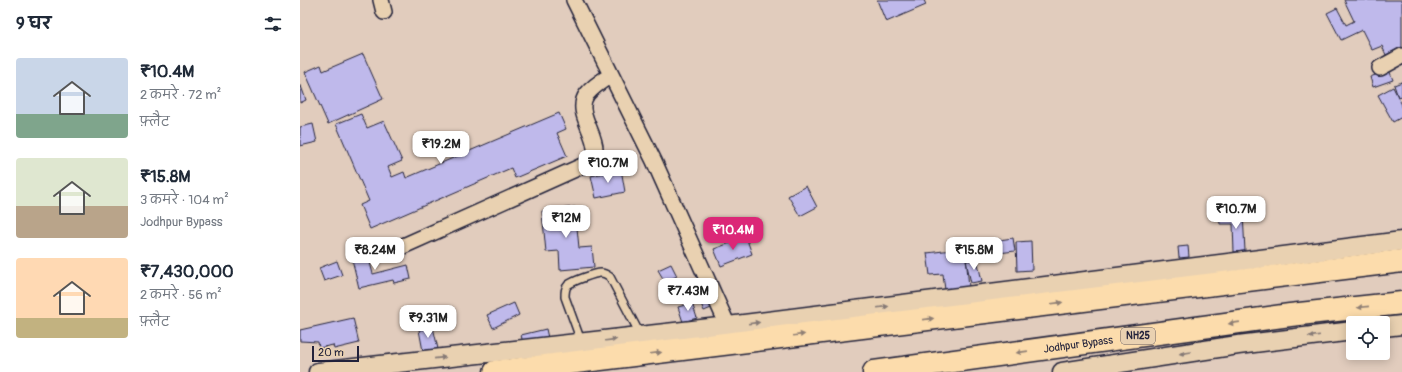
<!DOCTYPE html>
<html lang="hi">
<meta charset="utf-8">
<style>
body{margin:0;font-family:Pangolin,"Playpen Sans Deva",sans-serif;background:#f2f2f3;color:#1f2937;height:100vh;display:flex;flex-direction:column;font-size:15px;white-space:nowrap}
*{box-sizing:border-box;margin:0}
p{font-size:13px;color:#747a83}
.icon{flex:none;width:22px;height:22px;fill:none;stroke:currentColor;stroke-width:2;stroke-linecap:round;stroke-linejoin:round}
.map{position:relative;flex:1;overflow:hidden}
.details{display:flex;flex-direction:column;background:#fff;width:300px}
.details>*{flex:none}
.tools{position:absolute;left:1046px;top:316px;display:grid;gap:8px}
.tools a{display:grid;place-items:center;width:44px;height:44px;border-radius:4px;background:#fff;box-shadow:0 2px 10px #0003;font-size:20px}
.scale{position:absolute;left:12px;bottom:10px;width:47px;box-sizing:border-box;padding-left:4px;border:2px solid #22223b;border-top:0;font-size:11px;line-height:14px;white-space:nowrap;color:#22223b;-webkit-text-stroke:3px #e9d1b1;paint-order:stroke}
.price{position:absolute;translate:-50% -34px;padding:0 9px;border-radius:8px;background:#fff;color:#222;font-size:13px;line-height:26px;filter:drop-shadow(0 1px 2px #0008)}
.price::after{content:'';position:absolute;left:50%;top:24px;width:12px;height:9px;margin-left:-6px;background:inherit;clip-path:polygon(0 0,100% 0,50% 100%)}
.price.selected{background:#db2777;color:#fff}
ul{padding:0;list-style:none}
li{display:flex;align-items:center;gap:12px;height:100px;padding:0 16px}
li span{display:grid;place-items:center;flex:none;width:112px;height:80px;border-radius:4px;color:#555}
li>.icon{margin-inline-start:auto}
span .icon{width:48px;height:48px;fill:#fffc;stroke-width:1}
li b{font-size:17px}
h2{display:flex;justify-content:space-between;align-items:center;height:48px;padding:0 16px;font-size:17px}
main{display:flex;flex:1;min-height:0}
.map>svg:first-child{display:block}
.building{fill:#bfb9eb;stroke:#22223b}
.lines{fill:none;stroke-linecap:round;stroke-linejoin:round}
.service-casing{stroke:#22223b;stroke-width:10}
.minor-casing{stroke:#22223b;stroke-width:18}
.tertiary-casing{stroke:#22223b;stroke-width:21}
.trunk-casing{stroke:#22223b;stroke-width:25}
.service{stroke:#e9d1b1;stroke-width:7}
.minor{stroke:#e9d1b1;stroke-width:15}
.tertiary{stroke:#e9d1b1;stroke-width:18}
.trunk{stroke:#fcdcac;stroke-width:22}
.oneway{fill:#8f7f74}
.oneway2{fill:#867a76}
.labels{text-anchor:middle;dominant-baseline:central;stroke-width:3.5;stroke-linejoin:round;paint-order:stroke}
.shield{fill:#e9d1b1;stroke:#5e565e;stroke-width:1}
.shield-label{font-size:10px;font-weight:bold;fill:#22223b}
.street-label{font-size:11px;fill:#22223b;stroke:#e9d1b1}
</style>
<main>
<section class="details">
<h2>9 घर<svg class="icon" aria-label="filters" viewBox="0 0 24 24"><path d="M4 7h16M4 17h16"/><circle cx="9" cy="7" r="2"/><circle cx="15" cy="17" r="2"/></svg></h2>
<ul>
<li><span style="background:linear-gradient(#c9d6e8 70%,#7fa58c 0)"><svg class="icon" aria-label="home" viewBox="0 0 24 24"><path d="M3 11l9-7 9 7M6 9v11h12V9"/></svg></span><div><b>₹10.4M</b><p>2 कमरे · 72 m²</p><p>फ़्लैट</p></div></li>
<li><span style="background:linear-gradient(#dfe7d0 60%,#b9a48a 0)"><svg class="icon" aria-label="home" viewBox="0 0 24 24"><path d="M3 11l9-7 9 7M6 9v11h12V9"/></svg></span><div><b>₹15.8M</b><p>3 कमरे · 104 m²</p><p>Jodhpur Bypass</p></div></li>
<li><span style="background:linear-gradient(#ffd9b3 75%,#c2b280 0)"><svg class="icon" aria-label="home" viewBox="0 0 24 24"><path d="M3 11l9-7 9 7M6 9v11h12V9"/></svg></span><div><b>₹7,430,000</b><p>2 कमरे · 56 m²</p><p>फ़्लैट</p></div></li>
</ul>
</section>
<div class="map">
<svg width="1102" height="372" viewBox="0 0 1102 372">
<rect width="100%" height="100%" fill="#e1ccbd"/>
<filter id="ink" filterUnits="userSpaceOnUse"><feTurbulence type="fractalNoise" baseFrequency=".025" numOctaves="2"/><feDisplacementMap in="SourceGraphic" scale="8" xChannelSelector="R" yChannelSelector="G"/><feConvolveMatrix kernelMatrix="1 2 1 2 8 2 1 2 1" color-interpolation-filters="sRGB"/></filter>
<g filter="url(#ink)">
<path class="building" d="M 577,0 L 624,0 L 626,5 L 586,22 Z
M 1044,0 L 1102,0 L 1102,47 L 1086,55 L 1082,46 L 1072,50 L 1062,30 L 1041,40 L 1027,13 L 1037,8 L 1046,25 L 1054,21 Z
M 63,54 L 83,99 L 28,124 L 5,72 L 21,65 L 23,71 Z
M 1089,70 L 1093,80 L 1073,87 L 1070,77 Z
M 1102,82 L 1102,96 L 1098,97 L 1094,85 Z
M 0,86 L 1,86 L 6,100 L 0,103 Z
M 1093,87 L 1102,105 L 1102,117 L 1093,122 L 1078,95 Z
M 259,113 L 266,129 L 257,133 L 267,156 L 215,178 L 211,168 L 70,229 L 60,205 L 69,201 L 36,124 L 61,114 L 67,128 L 84,121 L 102,161 L 88,167 L 92,177 L 104,172 L 106,178 Z
M 13,124 L 17,142 L 0,146 L 0,127 Z
M 321,169 L 325,192 L 296,198 L 291,176 Z
M 506,186 L 517,207 L 500,216 L 488,196 Z
M 275,207 L 279,248 L 292,247 L 294,267 L 260,270 L 259,251 L 246,252 L 242,211 Z
M 943,214 L 945,251 L 934,252 L 933,224 L 920,224 L 919,215 Z
M 446,237 L 452,254 L 421,266 L 414,249 Z
M 713,238 L 715,251 L 666,257 L 669,287 L 645,290 L 643,274 L 630,275 L 627,253 L 693,245 L 692,241 Z
M 731,241 L 732,270 L 717,271 L 716,242 Z
M 888,246 L 889,257 L 879,258 L 878,247 Z
M 66,247 L 73,274 L 108,265 L 111,279 L 94,283 L 93,280 L 59,288 L 50,251 Z
M 677,259 L 682,281 L 671,283 L 666,261 Z
M 37,261 L 42,275 L 24,281 L 19,268 Z
M 371,264 L 377,276 L 365,282 L 358,270 Z
M 411,294 L 416,306 L 404,311 L 399,299 Z
M 214,303 L 219,315 L 193,328 L 187,315 Z
M 392,303 L 397,318 L 383,322 L 378,307 Z
M 53,318 L 59,343 L 34,349 L 33,345 L 19,348 L 18,342 L 0,341 L 0,330 Z
M 133,327 L 138,349 L 123,351 L 119,330 Z
M 246,329 L 248,338 L 223,343 L 221,335 Z"/>
<g class="lines">
<defs>
<path id="service" d="M 281,341 L 265,297 C 265,292 265,288 268,285 C 273,281 295,273 301,273 C 305,273 307,275 310,277 L 341,336"/>
<path id="minor" d="M 81,0 L 84,12
M 274,0 L 354,161 L 428,326
M 1080,68 L 1102,56
M 101,247 L 291,162 C 293,158 295,155 295,150 C 296,133 274,111 287,94 C 293,86 303,80 311,75"/>
<path id="tertiary" d="M 1083,327 L 1102,325
M 18,372 L 428,326 L 1102,241
M 762,372 L 938,345 L 1053,331"/>
<g id="trunk">
<path d="M 195,372 L 1102,261"/>
<path id="s1" d="M 574,372 L 990,315 L 1102,303"/>
</g>
</defs>
<use href="#service" class="service-casing"/>
<use href="#minor" class="minor-casing"/>
<use href="#tertiary" class="tertiary-casing"/>
<use href="#trunk" class="trunk-casing"/>
<use href="#service" class="service"/>
<use href="#minor" class="minor"/>
<use href="#tertiary" class="tertiary"/>
<use href="#trunk" class="trunk"/>
</g>
<defs><path id="oneway-solid" d="M-6-.8H1V-3.2L6.5 0L1 3.2V.8H-6Z"/></defs>
<g class="oneway">
<use href="#oneway-solid" transform="translate(757 303) rotate(-7)"/>
<use href="#oneway-solid" transform="translate(1063 307) rotate(174)"/>
<use href="#oneway-solid" transform="translate(628 319) rotate(-7)"/>
<use href="#oneway-solid" transform="translate(934 323) rotate(172)"/>
<use href="#oneway-solid" transform="translate(499 335) rotate(-7)"/>
<use href="#oneway-solid" transform="translate(722 352) rotate(172)"/>
<use href="#oneway-solid" transform="translate(356 353) rotate(-7)"/>
</g>
<g class="oneway2">
<use href="#oneway-solid" transform="translate(583 307) rotate(-7)"/>
<use href="#oneway-solid" transform="translate(454 323) rotate(-7)"/>
<use href="#oneway-solid" transform="translate(1014 336) rotate(173)"/>
<use href="#oneway-solid" transform="translate(311 340) rotate(-7)"/>
<use href="#oneway-solid" transform="translate(885 353) rotate(171)"/>
<use href="#oneway-solid" transform="translate(140 358) rotate(-6)"/>
</g>
</g>
<g class="labels">
<rect class="shield" x="821" y="328" width="34" height="16" rx="3"/>
<g class="shield-label">
<text x="838" y="336">NH25</text>
</g>
<g class="street-label">
<text stroke="none"><textPath href="#s1" startOffset="206">Jodhpur Bypass</textPath></text>
</g>
</g>
</svg>
<div class="tools">
<a><svg class="icon" aria-label="locate" viewBox="0 0 24 24"><circle cx="12" cy="12" r="6"/><path d="M12 2v4M12 18v4M2 12h4M18 12h4"/></svg></a>
</div>
<div class="scale">20 m</div>
<b class="price" style="left:141px;top:165px">₹19.2M</b>
<b class="price" style="left:308px;top:184px">₹10.7M</b>
<b class="price" style="left:936px;top:230px">₹10.7M</b>
<b class="price" style="left:266px;top:239px">₹12M</b>
<b class="price selected" style="left:433px;top:251px">₹10.4M</b>
<b class="price" style="left:75px;top:271px">₹8.24M</b>
<b class="price" style="left:674px;top:271px">₹15.8M</b>
<b class="price" style="left:388px;top:312px">₹7.43M</b>
<b class="price" style="left:128px;top:339px">₹9.31M</b>
</div>
</main>
